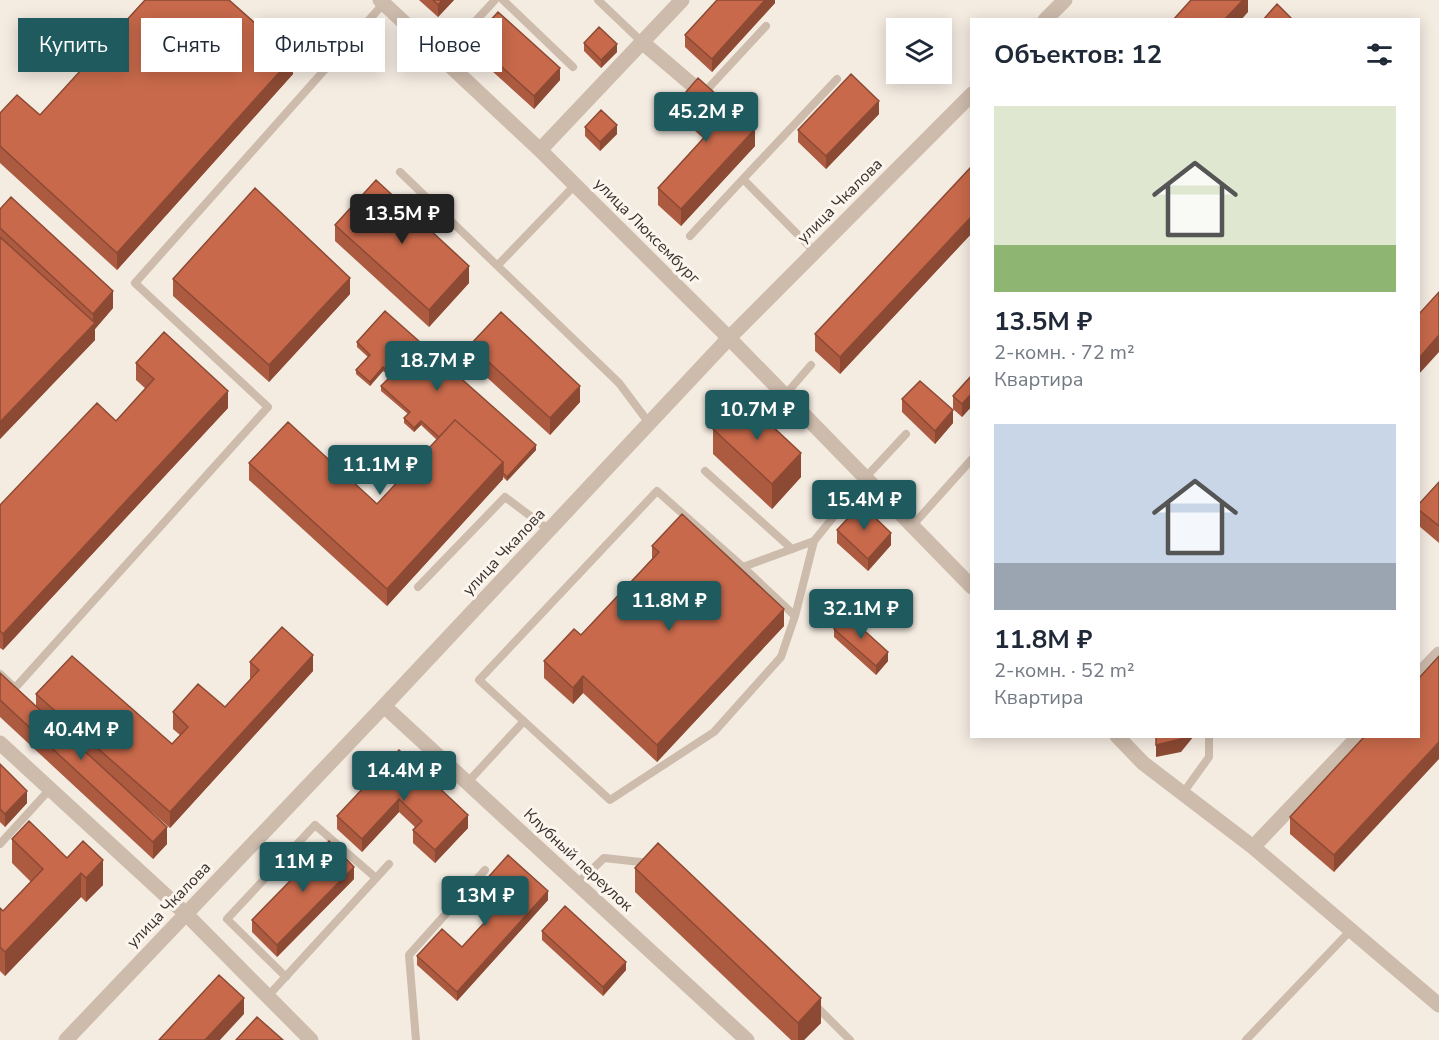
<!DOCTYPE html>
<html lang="ru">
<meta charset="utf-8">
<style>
body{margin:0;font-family:"Nunito Sans",sans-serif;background:#f6f6f7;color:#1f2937;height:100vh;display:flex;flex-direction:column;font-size:22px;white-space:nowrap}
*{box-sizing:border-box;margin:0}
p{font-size:20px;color:#747a83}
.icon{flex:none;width:33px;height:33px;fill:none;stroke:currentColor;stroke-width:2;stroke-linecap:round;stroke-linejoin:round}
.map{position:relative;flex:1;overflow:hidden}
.details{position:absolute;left:970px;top:18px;width:450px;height:720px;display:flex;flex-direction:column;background:#fff;border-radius:0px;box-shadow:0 3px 15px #0003}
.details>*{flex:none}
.guide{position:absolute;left:18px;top:18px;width:570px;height:54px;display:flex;gap:12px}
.buttons{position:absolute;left:886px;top:18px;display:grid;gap:12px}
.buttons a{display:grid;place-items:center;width:66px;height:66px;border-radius:0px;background:#fff;box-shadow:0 3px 15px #0003;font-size:30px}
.price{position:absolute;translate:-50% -51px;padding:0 14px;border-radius:6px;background:#1f5a5e;color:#fff;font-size:20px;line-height:39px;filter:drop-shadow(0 2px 3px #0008)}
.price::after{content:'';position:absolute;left:50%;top:36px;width:18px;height:14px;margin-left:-9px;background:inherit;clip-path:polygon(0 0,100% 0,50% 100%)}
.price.current{background:#222;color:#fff}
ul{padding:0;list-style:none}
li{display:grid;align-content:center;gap:12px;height:318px;padding:0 24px}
li span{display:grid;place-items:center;height:186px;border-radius:0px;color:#555}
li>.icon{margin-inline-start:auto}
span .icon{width:108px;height:108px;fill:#fffc;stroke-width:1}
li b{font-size:26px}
h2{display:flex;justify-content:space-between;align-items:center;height:72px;padding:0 24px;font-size:26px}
.chip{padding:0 21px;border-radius:0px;background:#fff;box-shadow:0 3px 15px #0003;font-size:21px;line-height:54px}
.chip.current{background:#1f5a5e;color:#fff}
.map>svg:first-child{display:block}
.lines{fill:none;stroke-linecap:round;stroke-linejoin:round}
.service{stroke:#cdbbac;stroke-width:8}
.minor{stroke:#cdbbac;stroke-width:15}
.tertiary{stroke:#cdbbac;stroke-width:15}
.wall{fill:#ac5a40}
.shaded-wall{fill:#8c4a34}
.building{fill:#c8694b;stroke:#8c4a34;stroke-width:1.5}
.labels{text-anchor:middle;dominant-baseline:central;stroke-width:6;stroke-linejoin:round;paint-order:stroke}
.street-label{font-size:16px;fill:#3b302b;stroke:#fbf5ee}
</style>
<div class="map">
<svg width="1439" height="1040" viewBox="0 0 1439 1040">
<rect width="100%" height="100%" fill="#f4ebe1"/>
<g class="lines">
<path class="service" d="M 503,0 L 573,67
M 598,0 L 642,42
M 441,58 L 495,0
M 703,94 L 766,26
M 400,172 L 619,383 L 649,423
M 743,179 L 837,79
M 690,236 L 743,179 L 815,252
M 498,265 L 575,185
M 785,395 L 811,365
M 705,471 L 792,549
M 657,491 L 743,567 L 795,616 L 781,657 L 714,732 L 610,800 L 479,680 Z
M 912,526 L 972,459
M 743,567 L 814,541
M 418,587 L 505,497 L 549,530
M 795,616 L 814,541 L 865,478 L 906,434
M 0,674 L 15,688 L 268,407 L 135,283 L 384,3
M 467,783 L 524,721
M 1183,793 L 1209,757 L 1209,736
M 0,844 L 50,789
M 577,884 L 604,858 L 650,863
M 286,977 L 227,919 L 315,825 L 376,878
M 268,996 L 389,864
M 815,1005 L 850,1040
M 416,1040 L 409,955 L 485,870
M 1246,1040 L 1351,930"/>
<path class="minor" d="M 380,0 L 540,150 L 729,338 L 972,587
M 642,42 L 703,94
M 540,150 L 682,0
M 1419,675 L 1439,654
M 384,706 L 747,1040
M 1117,736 L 1143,763 L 1253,847 L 1359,736
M 0,743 L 186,914 L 311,1040
M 1253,847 L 1439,1005"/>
<path class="tertiary" d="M 1045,20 L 1065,0
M 66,1040 L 384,706 L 729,338 L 972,94"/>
</g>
<path class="wall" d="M 419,0 L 454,0 L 438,17 Z
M 775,0 L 775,3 L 712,72 L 685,47 L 685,35 Z
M 472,40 L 560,80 L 534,109 L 472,53 Z
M 584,43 L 617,52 L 601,68 L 584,51 Z
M 293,74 L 117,270 L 0,163 L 0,113 L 40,115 Z
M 679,100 L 755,146 L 681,226 L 658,205 L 658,188 L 703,138 L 679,117 Z
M 879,114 L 826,169 L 798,142 L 798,130 Z
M 585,127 L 617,134 L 600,151 L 585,136 Z
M 972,166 L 972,233 L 840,374 L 815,351 L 815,334 Z
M 0,209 L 113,308 L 95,329 L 95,340 L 0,439 Z
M 335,225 L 469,283 L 429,327 L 335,241 Z
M 173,279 L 350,294 L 269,382 L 173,296 Z
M 357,342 L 536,450 L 507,481 L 503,477 L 503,479 L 387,606 L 249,480 L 249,463 L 377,504 L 437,440 L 421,425 L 414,432 L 404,423 L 404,418 L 408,414 L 381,391 L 381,386 L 390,377 L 383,371 L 370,386 L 356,374 L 356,370 L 368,357 L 357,347 Z
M 470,345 L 580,402 L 550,435 L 470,362 Z
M 136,363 L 228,408 L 3,650 L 0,648 L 0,505 L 116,421 L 146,389 L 136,380 Z
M 972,375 L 972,406 L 962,417 L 953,409 L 953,396 Z
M 902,399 L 953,423 L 935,444 L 902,412 Z
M 713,429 L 801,477 L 772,509 L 713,454 Z
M 1439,482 L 1439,543 L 1419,526 L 1419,504 Z
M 837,530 L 891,545 L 868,571 L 837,543 Z
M 652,546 L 784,626 L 657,762 L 583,693 L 573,704 L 544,678 L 544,661 L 581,635 L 652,559 Z
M 834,629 L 888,661 L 876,675 L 834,637 Z
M 1439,656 L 1334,872 L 1290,834 L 1290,817 Z
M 250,662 L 313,671 L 170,828 L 147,808 L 167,844 L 153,859 L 0,717 L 0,673 L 36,706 L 36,694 L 172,744 L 180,735 L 173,729 L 173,712 L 225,707 L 251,679 L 250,679 Z
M 399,750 L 468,828 L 435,863 L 413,843 L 413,830 L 415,827 L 399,812 L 362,852 L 337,829 L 337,816 Z
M 0,764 L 27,803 L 5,827 L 0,822 Z
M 12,839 L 67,858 L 103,885 L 86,902 L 81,897 L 5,976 L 0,971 L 0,908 L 3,911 L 31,882 L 12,863 Z
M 635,868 L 821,1023 L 804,1040 L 791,1040 L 635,892 Z
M 354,879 L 277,957 L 252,932 L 252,920 Z
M 485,881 L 548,900 L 457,1001 L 417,965 L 417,956 L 462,947 L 501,904 L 485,889 Z
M 542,931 L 626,970 L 603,996 L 542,940 Z"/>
<path class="shaded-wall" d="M 442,0 L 454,0 L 438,17 L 438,5 Z
M 765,0 L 775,0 L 775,3 L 712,72 L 712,59 Z
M 1243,0 L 1248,0 L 1248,12 L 1241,20 L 1224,20 Z
M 617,44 L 617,52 L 601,68 L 601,60 Z
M 293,57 L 293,74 L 117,270 L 117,253 Z
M 560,68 L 560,80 L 534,109 L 534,96 Z
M 879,101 L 879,114 L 826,169 L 826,156 Z
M 617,125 L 617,134 L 600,151 L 600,142 Z
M 755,129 L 755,146 L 681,226 L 681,209 Z
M 972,216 L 972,233 L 840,374 L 840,357 Z
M 469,266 L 469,283 L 429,327 L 429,310 Z
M 350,278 L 350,294 L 269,382 L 269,365 Z
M 113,291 L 113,308 L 95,329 L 95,340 L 0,439 L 0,422 L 93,324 L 93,314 Z
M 1439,335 L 1439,352 L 1419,374 L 1419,358 Z
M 383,367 L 383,371 L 370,386 L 370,382 Z
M 580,386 L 580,402 L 550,435 L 550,418 Z
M 228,391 L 228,408 L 3,650 L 3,634 Z
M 972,393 L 972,406 L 962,417 L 962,404 Z
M 953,410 L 953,423 L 935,444 L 935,431 Z
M 421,421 L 421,425 L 414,432 L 414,428 Z
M 536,445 L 536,450 L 507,481 L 507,477 Z
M 801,453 L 801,477 L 772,509 L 772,484 Z
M 503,462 L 503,479 L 387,606 L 387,589 Z
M 891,533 L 891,545 L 868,571 L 868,559 Z
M 784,609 L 784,626 L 657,762 L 657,745 Z
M 888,652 L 888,661 L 876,675 L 876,666 Z
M 313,655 L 313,671 L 170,828 L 170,812 Z
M 583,676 L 583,693 L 573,704 L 573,688 Z
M 1183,736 L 1194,736 L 1181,752 L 1156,757 L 1156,745 Z
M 1439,742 L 1439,759 L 1334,872 L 1334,855 Z
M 27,791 L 27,803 L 5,827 L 5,814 Z
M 399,799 L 399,812 L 362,852 L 362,839 Z
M 468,815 L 468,828 L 435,863 L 435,850 Z
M 167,827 L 167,844 L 153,859 L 153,842 Z
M 103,860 L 103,885 L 86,902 L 86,878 Z
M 354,867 L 354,879 L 277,957 L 277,945 Z
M 81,873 L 81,897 L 5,976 L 5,952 Z
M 548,891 L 548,900 L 457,1001 L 457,992 Z
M 626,962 L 626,970 L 603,996 L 603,987 Z
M 244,998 L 244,1014 L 220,1040 L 205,1040 Z
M 821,998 L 821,1023 L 804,1040 L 798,1040 L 798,1023 Z"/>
<path class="building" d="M 145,0 L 229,0 L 293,57 L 117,253 L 0,146 L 0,113 L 17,95 L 40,115 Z
M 433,0 L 442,0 L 438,5 Z
M 717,0 L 765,0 L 712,59 L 685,35 Z
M 1191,0 L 1243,0 L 1224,20 L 1173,20 Z
M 1277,4 L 1293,20 L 1263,20 Z
M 498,12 L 560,68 L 534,96 L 472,40 Z
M 599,27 L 617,44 L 601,60 L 584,43 Z
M 851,74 L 879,101 L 826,156 L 798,130 Z
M 698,78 L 755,129 L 681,209 L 658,188 L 712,129 L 679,100 Z
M 601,110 L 617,125 L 600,142 L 585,127 Z
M 972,166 L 972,216 L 840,357 L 815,334 Z
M 376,180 L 469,266 L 429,310 L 335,225 Z
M 255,188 L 350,278 L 269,365 L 173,279 Z
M 11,197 L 113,291 L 93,314 L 0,228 L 0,209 Z
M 0,237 L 95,323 L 0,422 Z
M 1439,292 L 1439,335 L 1419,358 L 1419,314 Z
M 385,311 L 536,445 L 507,477 L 503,473 L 503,462 L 455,420 L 439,437 L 421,421 L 414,428 L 404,418 L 410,412 L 381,386 L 392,375 L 383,367 L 370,382 L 356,370 L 370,355 L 357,342 Z
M 501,312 L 580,386 L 550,418 L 470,345 Z
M 164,332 L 228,391 L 3,634 L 0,631 L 0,505 L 97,403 L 116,421 L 154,379 L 136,363 Z
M 972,375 L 972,393 L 962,404 L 953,396 Z
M 920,381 L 953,410 L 935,431 L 902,399 Z
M 742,398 L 801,453 L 772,484 L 713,429 Z
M 455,420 L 503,462 L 387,589 L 249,463 L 288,422 L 377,504 Z
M 1439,482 L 1439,526 L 1419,510 L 1419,504 Z
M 861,504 L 891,533 L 868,559 L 837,530 Z
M 682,514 L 784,609 L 657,745 L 583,676 L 573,688 L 544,661 L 574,629 L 581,635 L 659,552 L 652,546 Z
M 847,615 L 888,652 L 876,666 L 834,629 Z
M 282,627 L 313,655 L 170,812 L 36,694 L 72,656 L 172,744 L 188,727 L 173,712 L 198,684 L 225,707 L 259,670 L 250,662 Z
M 1439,656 L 1439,742 L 1334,855 L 1290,817 L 1365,736 L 1419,736 L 1419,678 Z
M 0,673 L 167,827 L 153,842 L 0,700 Z
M 1156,736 L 1183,736 L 1181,739 L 1156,745 Z
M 399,750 L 468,815 L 435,850 L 413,830 L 422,821 L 399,799 L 362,839 L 337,816 Z
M 0,764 L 27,791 L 5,814 L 0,809 Z
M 29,821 L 67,858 L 83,841 L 103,860 L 86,878 L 81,873 L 5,952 L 0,947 L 0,908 L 3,911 L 43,869 L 12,839 Z
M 329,841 L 354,867 L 277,945 L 252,920 Z
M 658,843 L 821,998 L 798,1023 L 635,868 Z
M 508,855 L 548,891 L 457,992 L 417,956 L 442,929 L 462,947 L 506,899 L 485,881 Z
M 565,906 L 626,962 L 603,987 L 542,931 Z
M 219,975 L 244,998 L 205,1040 L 159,1040 Z
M 257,1017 L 283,1040 L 236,1040 Z"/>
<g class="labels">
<g class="street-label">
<text transform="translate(840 201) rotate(-45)">улица Чкалова</text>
<text transform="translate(647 231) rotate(45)">улица Люксембург</text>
<text transform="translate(504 552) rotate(-47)">улица Чкалова</text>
<text transform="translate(578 860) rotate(43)">Клубный переулок</text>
<text transform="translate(169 905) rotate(-46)">улица Чкалова</text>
</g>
</g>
</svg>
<div class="buttons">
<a><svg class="icon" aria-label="layers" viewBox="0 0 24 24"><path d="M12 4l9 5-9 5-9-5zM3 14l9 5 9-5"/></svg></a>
</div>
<b class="price" style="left:706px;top:143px">45.2M ₽</b>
<b class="price current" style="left:402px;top:245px">13.5M ₽</b>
<b class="price" style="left:437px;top:392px">18.7M ₽</b>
<b class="price" style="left:757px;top:441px">10.7M ₽</b>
<b class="price" style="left:380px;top:496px">11.1M ₽</b>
<b class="price" style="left:864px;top:531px">15.4M ₽</b>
<b class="price" style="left:669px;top:632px">11.8M ₽</b>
<b class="price" style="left:861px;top:640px">32.1M ₽</b>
<b class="price" style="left:81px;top:761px">40.4M ₽</b>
<b class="price" style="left:404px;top:802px">14.4M ₽</b>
<b class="price" style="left:303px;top:893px">11M ₽</b>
<b class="price" style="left:485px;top:927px">13M ₽</b>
<div class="guide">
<a class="chip current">Купить</a>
<a class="chip">Снять</a>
<a class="chip">Фильтры</a>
<a class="chip">Новое</a>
</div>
<section class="details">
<h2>Объектов: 12<svg class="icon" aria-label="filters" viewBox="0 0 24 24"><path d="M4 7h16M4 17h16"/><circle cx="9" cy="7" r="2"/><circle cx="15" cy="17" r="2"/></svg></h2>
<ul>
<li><span style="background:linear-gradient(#dfe7d0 75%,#8fb573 0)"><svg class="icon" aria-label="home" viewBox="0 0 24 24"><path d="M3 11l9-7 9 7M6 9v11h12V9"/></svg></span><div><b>13.5M ₽</b><p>2-комн. · 72 m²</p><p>Квартира</p></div></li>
<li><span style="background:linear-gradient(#c9d6e8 75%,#9aa5b1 0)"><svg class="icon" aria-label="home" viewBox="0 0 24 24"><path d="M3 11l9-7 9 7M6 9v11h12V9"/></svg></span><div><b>11.8M ₽</b><p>2-комн. · 52 m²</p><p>Квартира</p></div></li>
</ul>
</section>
</div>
